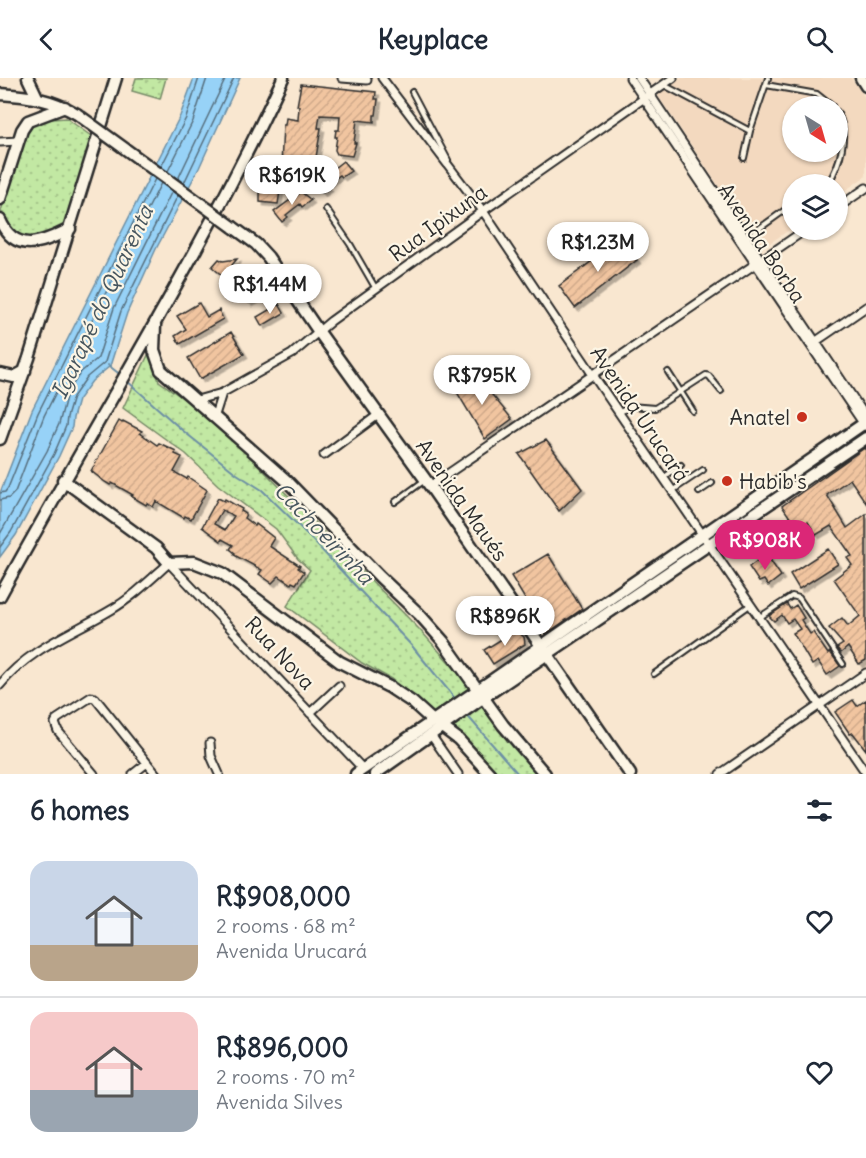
<!DOCTYPE html>
<meta charset="utf-8">
<style>
body{margin:0;font-family:Delius,sans-serif;background:#f2f2f3;color:#1f2937;height:100vh;display:flex;flex-direction:column;font-size:22px;white-space:nowrap}
*{box-sizing:border-box;margin:0}
p{font-size:20px;color:#747a83}
.icon{flex:none;width:33px;height:33px;fill:none;stroke:currentColor;stroke-width:2;stroke-linecap:round;stroke-linejoin:round}
.map{position:relative;height:696px;overflow:hidden}
.panel{display:flex;flex-direction:column;background:#fff;flex:1}
.panel>*{flex:none}
.needle{width:39px;rotate:143deg}
.controls{position:absolute;left:782px;top:18px;display:grid;gap:12px}
.controls a{display:grid;place-items:center;width:66px;height:66px;border-radius:50%;background:#fff;box-shadow:0 2px 4px #0004;font-size:30px}
.price{position:absolute;translate:-50% -51px;padding:0 14px;border-radius:21px;background:#fff;color:#222;font-size:20px;line-height:39px;filter:drop-shadow(0 2px 3px #0008)}
.price::after{content:'';position:absolute;left:50%;top:36px;width:18px;height:14px;margin-left:-9px;background:inherit;clip-path:polygon(0 0,100% 0,50% 100%)}
.price.on{background:#db2777;color:#fff}
ul{padding:0;list-style:none}
li{display:flex;align-items:center;gap:18px;height:150px;padding:0 30px}
li+li{border-top:2px solid #e0e1e3}
li span{display:grid;place-items:center;flex:none;width:168px;height:120px;border-radius:18px;color:#555}
li>.icon{margin-inline-start:auto}
span .icon{width:72px;height:72px;fill:#fffc;stroke-width:1}
li b{font-size:26px}
h2{display:flex;justify-content:space-between;align-items:center;height:72px;padding:0 30px;font-size:26px}
header{display:flex;justify-content:space-between;align-items:center;height:78px;padding:0 30px;background:#fff;font-size:27px;font-weight:700}
.map>svg:first-child{display:block}
.built{fill:#f3d9bf;fill-rule:evenodd}
.park{fill:url(#park-dots);stroke:#768a67;stroke-width:1.5}
.water{fill:#97d2f7;stroke:#6c8fa5;stroke-width:1.5}
.lines{fill:none;stroke-linecap:round;stroke-linejoin:round}
.shore{stroke:#566e7d;stroke-width:1.5}
.stream{stroke:#6c8fa5;stroke-width:2}
.building{fill:url(#building-hatch);stroke:#2b2b2b;stroke-width:1.5;fill-rule:evenodd;filter:url(#shadow)}
.lane-casing{stroke:#2b2b2b;stroke-width:8}
.street-casing{stroke:#2b2b2b;stroke-width:11}
.secondary-casing{stroke:#2b2b2b;stroke-width:15}
.primary-casing{stroke:#2b2b2b;stroke-width:15}
.lane{stroke:#fcf5e5;stroke-width:4}
.street{stroke:#fcf5e5;stroke-width:7}
.secondary{stroke:#fcf5e5;stroke-width:10}
.primary{stroke:#fcf5e5;stroke-width:10}
.secondary-bridge-casing{stroke:#2b2b2b;stroke-width:15;stroke-linecap:butt}
.secondary-bridge{stroke:#fcf5e5;stroke-width:10}
.poi-dot{fill:#c8321e;stroke:#fcf5e5;stroke-width:2}
.labels{text-anchor:middle;dominant-baseline:central;stroke-width:4.5;stroke-linejoin:round;paint-order:stroke}
.street-label{font-size:21px;fill:#2b2b2b;stroke:#fcf5e5}
.poi-label{font-size:21px;fill:#2b2b2b;stroke:#fcf5e5;text-anchor:end}
.water-label{font-size:22px;font-style:italic;fill:#46555e;stroke:#fcf5e5}
</style>
<header><svg class="icon" aria-label="back" viewBox="0 0 24 24"><path d="M15 5l-7 7 7 7"/></svg>Keyplace<svg class="icon" aria-label="search" viewBox="0 0 24 24"><circle cx="10" cy="10" r="6"/><path d="M15 15l6 6"/></svg></header>
<div class="map">
<svg width="866" height="696" viewBox="0 0 866 696">
<defs>
<pattern id="park-dots" width="8" height="8" patternUnits="userSpaceOnUse" patternTransform="scale(1.5)"><rect width="8" height="8" fill="#c2e8a3"/><path d="M2 2h.1M6 6h.1" fill="none" stroke="#a7c78c" stroke-width="1.8" stroke-linecap="round"/></pattern>
<pattern id="building-hatch" width="6" height="6" patternUnits="userSpaceOnUse" patternTransform="scale(1.5)"><rect width="6" height="6" fill="#f1c5a0"/><path d="M-1 1l2-2M0 6l6-6M5 7l2-2" fill="none" stroke="#cfa98a"/></pattern>
<filter id="shadow"><feDropShadow dx="3.5" dy="3.5" stdDeviation="0" flood-color="#0004"/></filter>
</defs>
<rect width="100%" height="100%" fill="#f9e7d0"/>
<filter id="ink" filterUnits="userSpaceOnUse"><feTurbulence type="fractalNoise" baseFrequency=".0167" numOctaves="2"/><feDisplacementMap in="SourceGraphic" scale="12" xChannelSelector="R" yChannelSelector="G"/><feConvolveMatrix kernelMatrix="1 2 1 2 8 2 1 2 1" color-interpolation-filters="sRGB"/></filter>
<g filter="url(#ink)">
<path class="built" d="M 680,0 L 851,0 L 866,21 L 866,98 L 837,118 L 837,106 L 792,106 L 792,150 L 761,171 L 657,16 ZM 792,28 L 837,28 L 837,74 L 792,74 Z"/>
<path class="park" d="M 136,0 L 166,0 L 160,21 L 132,13 Z
M 66,40 L 91,58 L 71,144 L 42,161 L 21,161 L 8,151 L 1,133 L 26,49 L 38,42 Z
M 149,275 L 159,303 L 216,344 L 420,552 L 464,601 L 494,645 L 539,696 L 495,696 L 452,650 L 391,601 L 362,585 L 287,528 L 310,492 L 298,481 L 276,451 L 218,407 L 186,376 L 123,330 Z"/>
<path class="water" d="M 194,0 L 240,0 L 199,90 L 156,171 L 127,235 L 110,288 L 92,303 L 78,322 L 73,340 L 72,349 L 59,378 L 16,457 L 0,479 L 0,415 L 32,332 L 180,38 Z"/>
<g class="lines">
<path class="shore" d="M 161,89 L 186,40 L 199,0
M 168,93 L 193,43 L 207,0
M 178,101 L 226,0
M 184,105 L 234,0
M 0,415 L 5,414 L 8,410 L 38,335 L 155,101
M 0,422 L 9,420 L 15,414 L 44,338 L 161,105
M 0,456 L 47,373 L 59,346 L 67,315 L 81,294 L 98,280 L 114,230 L 172,113
M 0,469 L 11,454 L 54,376 L 66,348 L 67,339 L 73,319 L 87,299 L 105,284 L 121,233 L 178,117"/>
<path class="stream" d="M 108,287 L 122,298
M 126,302 L 182,352 L 237,396 L 262,412 L 302,451 L 412,568 L 457,623
M 465,635 L 518,696"/>
</g>
<path class="building" d="M 301,6 L 376,14 L 375,21 L 378,21 L 376,37 L 374,37 L 374,44 L 357,42 L 354,65 L 356,65 L 352,78 L 337,76 L 335,72 L 337,59 L 335,59 L 336,52 L 339,52 L 340,38 L 320,37 L 318,50 L 321,50 L 315,85 L 318,85 L 317,91 L 306,90 L 307,87 L 290,85 L 289,89 L 281,88 L 283,47 L 285,47 L 286,40 L 298,42 L 299,28 L 297,28 Z
M 343,83 L 351,93 L 342,99 L 340,97 L 326,107 L 329,110 L 322,115 L 315,105 Z
M 263,95 L 278,97 L 278,113 L 280,113 L 278,126 L 260,124 L 260,102 L 263,102 Z
M 301,114 L 311,122 L 302,129 L 300,126 L 286,137 L 288,139 L 282,144 L 274,134 Z
M 621,161 L 637,182 L 575,230 L 559,208 Z
M 219,181 L 223,183 L 237,181 L 232,187 L 248,200 L 239,211 L 229,203 L 224,204 L 224,199 L 212,189 Z
M 266,204 L 271,213 L 249,225 L 244,217 Z
M 199,225 L 207,239 L 219,232 L 223,241 L 180,266 L 175,258 L 186,251 L 177,238 Z
M 279,226 L 284,235 L 262,248 L 257,239 Z
M 231,254 L 244,276 L 200,301 L 188,280 Z
M 474,295 L 512,341 L 485,361 L 455,311 Z
M 119,343 L 122,345 L 123,343 L 142,353 L 140,355 L 157,367 L 159,365 L 176,373 L 175,376 L 182,379 L 174,394 L 187,401 L 188,399 L 207,412 L 191,441 L 185,438 L 184,440 L 156,423 L 153,429 L 147,425 L 146,427 L 131,418 L 133,417 L 112,405 L 110,407 L 105,404 L 91,393 Z
M 546,362 L 582,411 L 559,433 L 519,376 Z
M 866,369 L 866,425 L 850,401 L 827,417 L 847,450 L 866,436 L 866,582 L 859,586 L 848,569 L 841,575 L 837,570 L 843,566 L 829,550 L 842,540 L 848,548 L 860,538 L 834,501 L 852,487 L 847,480 L 852,478 L 831,448 L 816,457 L 808,444 L 797,450 L 782,428 Z
M 218,420 L 224,423 L 225,421 L 242,431 L 241,433 L 246,436 L 244,440 L 255,448 L 256,446 L 274,460 L 269,468 L 300,488 L 298,490 L 304,494 L 296,506 L 292,504 L 291,506 L 279,498 L 272,505 L 259,496 L 262,492 L 234,477 L 235,475 L 230,471 L 233,467 L 222,461 L 221,463 L 202,449 ZM 222,432 L 234,438 L 225,452 L 214,446 Z
M 828,471 L 838,486 L 799,511 L 790,496 Z
M 548,476 L 582,531 L 546,556 L 511,498 Z
M 766,476 L 781,498 L 768,508 L 764,502 L 759,504 L 749,489 Z
M 787,526 L 790,531 L 796,527 L 804,540 L 801,542 L 810,556 L 813,554 L 828,576 L 830,574 L 840,588 L 827,597 L 818,583 L 812,587 L 793,555 L 800,551 L 793,541 L 787,545 L 782,537 L 774,543 L 769,538 Z
M 516,552 L 524,559 L 525,566 L 493,586 L 484,572 Z
M 853,622 L 857,628 L 866,622 L 866,672 L 853,655 L 850,656 L 835,634 Z"/>
<g class="lines">
<defs>
<path id="lane" d="M 664,7 L 750,53
M 766,7 L 817,16 L 832,28
M 412,14 L 448,82
M 744,80 L 750,53 L 768,0
M 828,106 C 840,86 850,56 837,34
M 326,131 L 350,166 L 376,211
M 746,160 L 792,127
M 668,294 L 693,333
M 619,335 L 630,328 L 655,330 L 706,297 L 709,298 L 721,313
M 663,400 L 681,387
M 672,413 L 703,392
M 699,414 L 712,405
M 395,424 L 425,402
M 760,539 L 792,518 L 799,520 L 843,586
M 654,596 L 750,527"/>
<path id="street" d="M 342,0 L 367,2
M 382,0 L 483,133 L 593,297 L 866,695
M 630,0 L 865,348
M 639,0 L 866,339
M 0,64 L 18,63
M 837,130 L 866,110
M 815,264 L 866,229
M 197,322 L 222,315 L 292,276 L 331,243 L 483,133 L 673,0
M 215,337 L 222,315
M 324,377 L 378,337
M 430,408 L 805,152
M 0,607 C 30,570 71,556 111,532 C 133,519 150,502 169,485 L 363,691
M 310,635 L 339,608
M 431,657 L 458,696
M 210,665 L 211,678 L 219,696
M 94,696 L 58,653 L 55,645 L 57,641 L 91,619 L 95,620 L 156,696
M 133,696 L 147,685
M 720,696 L 866,595"/>
<path id="secondary" d="M 28,0 L 37,19
M 861,0 L 866,8
M 0,16 C 29,18 51,21 77,36
M 0,121 L 22,52 L 28,43 L 65,29
M 0,142 C 15,177 43,165 70,151
M 233,149 L 256,166 L 268,179 L 319,254 L 430,408 L 630,696
M 155,247 L 154,272 L 161,292 L 287,403 L 380,499 L 419,536 L 443,563 L 503,647 L 545,696
M 0,296 L 14,299 L 25,293
M 0,361 L 29,280 L 116,0
M 63,402 L 156,470 L 169,485 L 194,484 L 222,495 L 340,584 L 389,609 L 412,624 L 433,643
M 0,518 C 94,346 200,179 283,0
M 442,649 L 458,661 L 490,696"/>
<path id="primary" d="M 356,696 L 866,344
M 375,696 L 484,619 L 866,360"/>
</defs>
<use href="#lane" class="lane-casing"/>
<use href="#street" class="street-casing"/>
<use href="#secondary" class="secondary-casing"/>
<use href="#primary" class="primary-casing"/>
<use href="#lane" class="lane"/>
<use href="#street" class="street"/>
<use href="#secondary" class="secondary"/>
<use href="#primary" class="primary"/>
<defs>
<path id="secondary-bridge" d="M 77,36 L 233,149"/>
</defs>
<use href="#secondary-bridge" class="secondary-bridge-casing"/>
<use href="#secondary-bridge" class="secondary-bridge"/>
</g>
</g>
<g class="poi-dot">
<circle cx="802" cy="339" r="6"/>
<circle cx="727" cy="403" r="6"/>
</g>
<g class="labels">
<g class="street-label">
<text transform="translate(438 145) rotate(-36)">Rua Ipixuna</text>
<text transform="translate(762 165) rotate(56)">Avenida Borba</text>
<text transform="translate(640 336) rotate(56)">Avenida Urucará</text>
<text transform="translate(462 422) rotate(55)">Avenida Maués</text>
<text transform="translate(280 575) rotate(47)">Rua Nova</text>
</g>
<g class="poi-label">
<text x="790" y="339">Anatel</text>
<text x="739" y="403" text-anchor="start">Habib's</text>
</g>
<g class="water-label">
<text transform="translate(102 224) rotate(-65)">Igarapé do Quarenta</text>
<text transform="translate(324 455) rotate(46)">Cachoeirinha</text>
</g>
</g>
</svg>
<div class="controls">
<a><svg class="needle" viewBox="-14 -14 28 28"><path d="M0-13l5 13h-10z" fill="#e53935"/><path d="M0 13l5-13h-10z" fill="#747a83"/></svg></a>
<a><svg class="icon" aria-label="layers" viewBox="0 0 24 24"><path d="M12 4l9 5-9 5-9-5zM3 14l9 5 9-5"/></svg></a>
</div>
<b class="price" style="left:292px;top:128px">R$619K</b>
<b class="price" style="left:598px;top:195px">R$1.23M</b>
<b class="price" style="left:270px;top:237px">R$1.44M</b>
<b class="price" style="left:482px;top:328px">R$795K</b>
<b class="price on" style="left:765px;top:493px">R$908K</b>
<b class="price" style="left:505px;top:569px">R$896K</b>
</div>
<section class="panel">
<h2>6 homes<svg class="icon" aria-label="filters" viewBox="0 0 24 24"><path d="M4 7h16M4 17h16"/><circle cx="9" cy="7" r="2"/><circle cx="15" cy="17" r="2"/></svg></h2>
<ul>
<li><span style="background:linear-gradient(#c9d6e8 70%,#b9a48a 0)"><svg class="icon" aria-label="home" viewBox="0 0 24 24"><path d="M3 11l9-7 9 7M6 9v11h12V9"/></svg></span><div><b>R$908,000</b><p>2 rooms · 68 m²</p><p>Avenida Urucará</p></div><svg class="icon" aria-label="heart" viewBox="0 0 24 24"><path d="M12 20l-8-8c-3-5 5-10 8-4 3-6 11-1 8 4z"/></svg></li>
<li><span style="background:linear-gradient(#f6c9c9 65%,#9aa5b1 0)"><svg class="icon" aria-label="home" viewBox="0 0 24 24"><path d="M3 11l9-7 9 7M6 9v11h12V9"/></svg></span><div><b>R$896,000</b><p>2 rooms · 70 m²</p><p>Avenida Silves</p></div><svg class="icon" aria-label="heart" viewBox="0 0 24 24"><path d="M12 20l-8-8c-3-5 5-10 8-4 3-6 11-1 8 4z"/></svg></li>
</ul>
</section>
